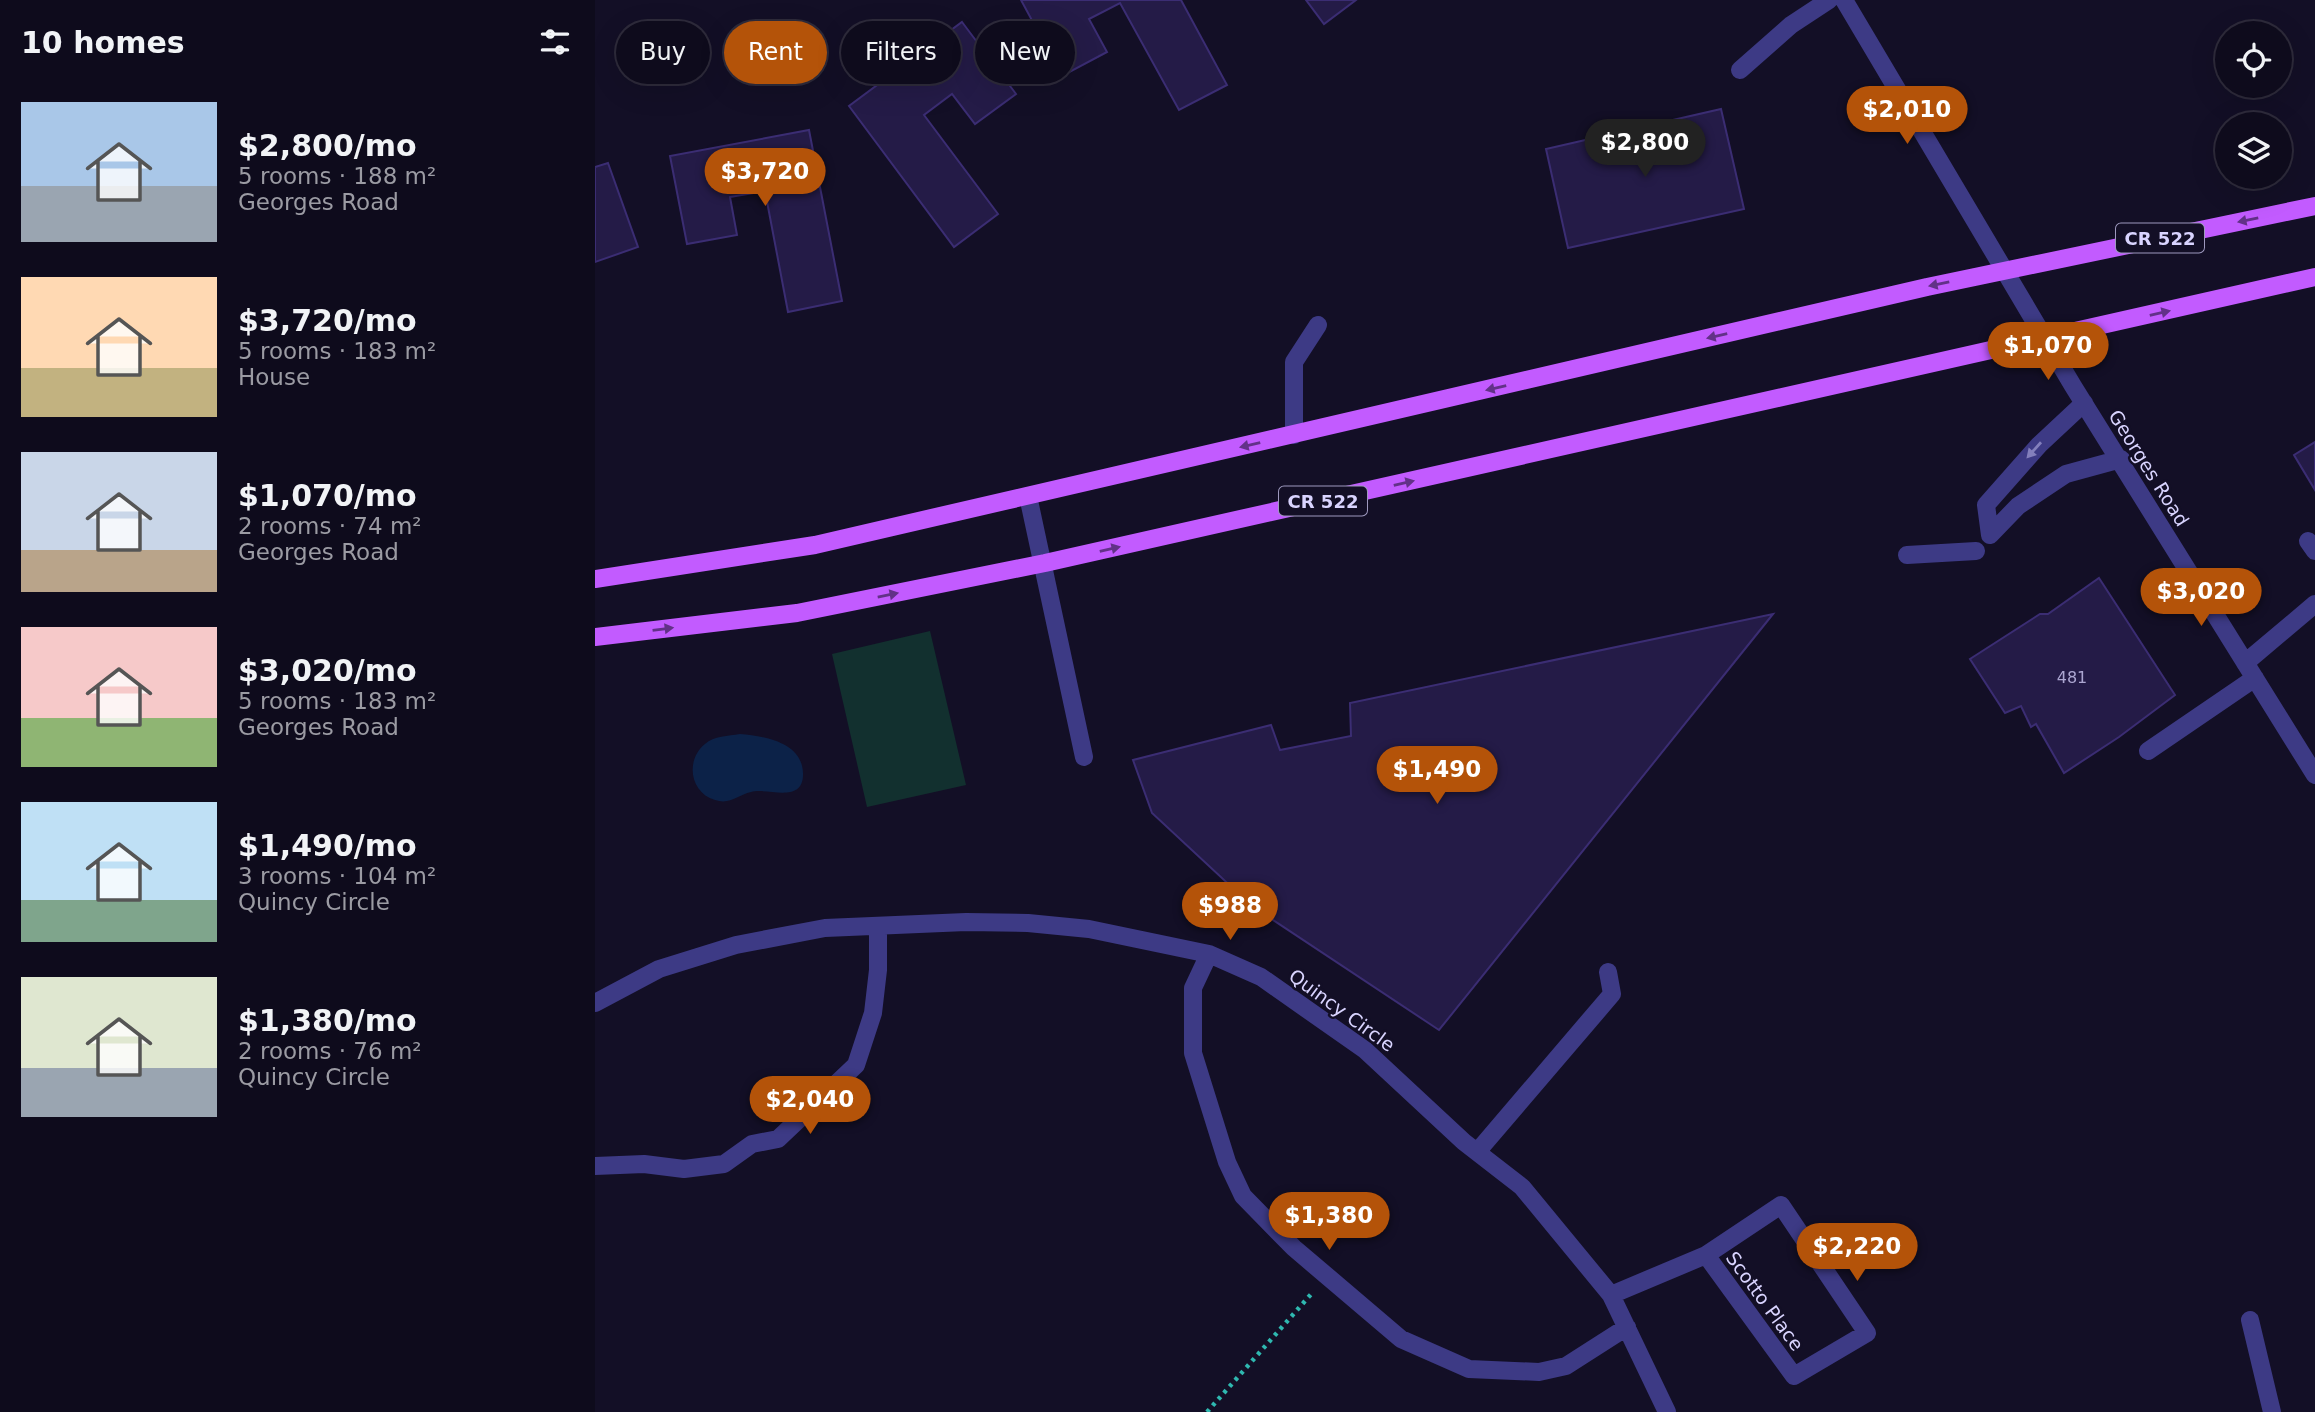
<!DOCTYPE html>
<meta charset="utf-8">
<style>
body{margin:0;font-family:"DejaVu Sans",sans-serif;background:#171425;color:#f1f3f6;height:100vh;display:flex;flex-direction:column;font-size:26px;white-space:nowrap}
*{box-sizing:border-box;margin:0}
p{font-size:23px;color:#9b9ba3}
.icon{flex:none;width:38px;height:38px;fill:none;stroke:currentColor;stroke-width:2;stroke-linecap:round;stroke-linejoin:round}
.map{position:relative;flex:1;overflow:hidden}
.details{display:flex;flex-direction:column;background:#0e0b1c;width:595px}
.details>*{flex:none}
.guide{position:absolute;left:21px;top:21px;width:665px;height:63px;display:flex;gap:14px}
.fabs{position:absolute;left:1620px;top:21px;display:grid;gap:14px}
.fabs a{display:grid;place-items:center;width:77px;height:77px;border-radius:50%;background:#0e0b1c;box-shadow:0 7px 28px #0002,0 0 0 2px #2e2b3b;font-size:35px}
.price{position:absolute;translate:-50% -60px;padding:0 16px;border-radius:24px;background:#b45309;color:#fff;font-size:23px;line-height:46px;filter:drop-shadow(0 2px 4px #0008)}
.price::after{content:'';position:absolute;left:50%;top:42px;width:21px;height:16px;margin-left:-10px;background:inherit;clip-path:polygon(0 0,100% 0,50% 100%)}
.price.selected{background:#222;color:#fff}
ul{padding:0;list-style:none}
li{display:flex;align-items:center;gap:21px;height:175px;padding:0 21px}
li span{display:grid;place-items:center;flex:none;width:196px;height:140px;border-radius:0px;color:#555}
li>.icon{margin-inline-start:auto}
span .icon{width:84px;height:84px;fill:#fffc;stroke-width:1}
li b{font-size:30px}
h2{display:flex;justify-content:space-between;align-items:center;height:84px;padding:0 21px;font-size:30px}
.chip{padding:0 24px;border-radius:32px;background:#0e0b1c;box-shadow:0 7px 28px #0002,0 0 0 2px #2e2b3b;font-size:24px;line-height:63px}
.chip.selected{background:#b45309;color:#fff}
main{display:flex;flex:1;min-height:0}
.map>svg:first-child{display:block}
.green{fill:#12302f}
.water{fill:#0c2248}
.building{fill:#241b47;stroke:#3b2d73;stroke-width:2}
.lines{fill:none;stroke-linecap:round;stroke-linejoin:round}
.path{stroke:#2fb8b0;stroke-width:4.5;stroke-dasharray:3.5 5;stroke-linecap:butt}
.minor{stroke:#3d3a85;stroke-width:18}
.major{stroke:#c25bff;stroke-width:18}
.oneway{fill:#623188}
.oneway2{fill:#837fbc}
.labels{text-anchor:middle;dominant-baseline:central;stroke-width:5;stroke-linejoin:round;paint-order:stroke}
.number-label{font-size:16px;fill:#aca6d1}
.shield{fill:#130f26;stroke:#9e99be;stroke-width:2}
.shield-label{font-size:18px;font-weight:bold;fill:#d9d4ff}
.street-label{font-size:19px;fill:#d9d4ff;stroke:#130f26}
</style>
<main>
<section class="details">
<h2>10 homes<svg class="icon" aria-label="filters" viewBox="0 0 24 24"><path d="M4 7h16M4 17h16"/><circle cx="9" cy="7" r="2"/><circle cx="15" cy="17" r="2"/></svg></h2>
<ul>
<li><span style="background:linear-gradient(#a9c7e8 60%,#9aa5b1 0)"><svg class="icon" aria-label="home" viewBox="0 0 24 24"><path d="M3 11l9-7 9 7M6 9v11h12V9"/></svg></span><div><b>$2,800/mo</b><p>5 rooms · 188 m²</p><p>Georges Road</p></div></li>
<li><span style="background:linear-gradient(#ffd9b3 65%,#c2b280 0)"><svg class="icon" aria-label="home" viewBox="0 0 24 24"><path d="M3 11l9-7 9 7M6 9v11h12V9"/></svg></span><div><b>$3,720/mo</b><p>5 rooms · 183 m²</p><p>House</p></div></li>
<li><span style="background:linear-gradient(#c9d6e8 70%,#b9a48a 0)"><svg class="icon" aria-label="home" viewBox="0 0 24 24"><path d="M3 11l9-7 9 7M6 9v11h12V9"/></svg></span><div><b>$1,070/mo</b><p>2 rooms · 74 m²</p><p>Georges Road</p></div></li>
<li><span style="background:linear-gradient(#f6c9c9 65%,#8fb573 0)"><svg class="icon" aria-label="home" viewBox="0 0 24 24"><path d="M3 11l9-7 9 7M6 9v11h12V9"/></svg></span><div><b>$3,020/mo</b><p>5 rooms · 183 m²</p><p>Georges Road</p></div></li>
<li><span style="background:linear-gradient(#bfe0f5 70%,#7fa58c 0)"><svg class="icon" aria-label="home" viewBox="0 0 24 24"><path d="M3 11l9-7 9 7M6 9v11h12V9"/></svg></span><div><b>$1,490/mo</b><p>3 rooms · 104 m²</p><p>Quincy Circle</p></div></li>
<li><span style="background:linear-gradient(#dfe7d0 65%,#9aa5b1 0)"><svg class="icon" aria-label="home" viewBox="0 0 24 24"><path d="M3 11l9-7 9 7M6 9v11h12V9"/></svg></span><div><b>$1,380/mo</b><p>2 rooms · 76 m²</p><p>Quincy Circle</p></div></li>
</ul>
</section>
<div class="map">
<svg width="1720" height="1412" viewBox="0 0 1720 1412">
<rect width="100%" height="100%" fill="#130f26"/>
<path class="green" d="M 335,631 L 371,785 L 272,807 L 237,654 Z"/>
<path class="water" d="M 145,734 C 169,736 207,742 208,773 C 209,805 172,787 156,792 C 143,795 135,805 120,800 C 95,793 90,760 110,744 C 119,736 133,736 145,734 Z"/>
<path class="building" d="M 426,0 L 586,0 L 632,85 L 584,110 L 525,3 L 494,19 L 512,52 L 467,76 Z
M 711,0 L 761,0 L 729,24 Z
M 367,22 L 421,94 L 380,124 L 357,94 L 329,115 L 403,214 L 359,247 L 254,106 Z
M 1126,109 L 1149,209 L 973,248 L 951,149 Z
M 214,130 L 247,301 L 193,312 L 170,191 L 135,197 L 142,235 L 92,244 L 75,156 Z
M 13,163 L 43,247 L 0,262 L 0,167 Z
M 1720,442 L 1720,490 L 1699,455 Z
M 1504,578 L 1580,695 L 1524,737 L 1469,773 L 1441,724 L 1436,727 L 1426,706 L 1410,713 L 1375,659 L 1445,614 L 1453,614 Z
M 1178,614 L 844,1030 L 657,906 L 557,813 L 538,760 L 676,725 L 685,750 L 756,736 L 755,703 Z"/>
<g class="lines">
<path class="path" d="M 612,1412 L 718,1292"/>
<path class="minor" d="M 1249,0 L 1478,386 L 1720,775
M 1145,70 L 1196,25 L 1234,0
M 699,435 L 699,362 L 723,325
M 433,496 L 489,757
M 1395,535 L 1391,505 L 1444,445 L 1489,403
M 1395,535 L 1423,506 L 1471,474 L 1526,459
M 1713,541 L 1720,551
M 1312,555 L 1381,551
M 1650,663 L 1720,604
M 1553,751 L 1660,678
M 614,954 L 598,988 L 598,1053 L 632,1162 L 648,1196 L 699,1248 L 806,1339 L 874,1369 L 944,1372 L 971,1366 L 1032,1327
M 0,1003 L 64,969 L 141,945 L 230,928 L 371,922 L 433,923 L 494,929 L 614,954 L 666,977 L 770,1050 L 869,1142 L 927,1187 L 1016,1295 L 1072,1412
M 882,1152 L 1017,994 L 1013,972
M 0,1166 L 49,1164 L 89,1169 L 129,1164 L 157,1144 L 183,1139 L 261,1065 L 278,1013 L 283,970 L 283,927
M 1016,1295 L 1111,1255 L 1186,1205 L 1272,1333 L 1199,1376 L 1111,1255
M 1655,1320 L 1677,1412"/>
<path class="major" d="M 0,579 L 220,545 L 1332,287 L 1720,206
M 0,637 L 202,613 L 450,563 L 1720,277"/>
</g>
<defs><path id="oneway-solid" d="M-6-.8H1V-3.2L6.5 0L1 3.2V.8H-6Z" transform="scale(1.75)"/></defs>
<g class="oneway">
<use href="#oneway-solid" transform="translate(1653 220) rotate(168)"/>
<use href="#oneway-solid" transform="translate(1344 284) rotate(168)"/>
<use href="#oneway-solid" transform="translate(1565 313) rotate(-13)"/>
<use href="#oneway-solid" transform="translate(1122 336) rotate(167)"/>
<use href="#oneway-solid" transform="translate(901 388) rotate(167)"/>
<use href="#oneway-solid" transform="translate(655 445) rotate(167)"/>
<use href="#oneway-solid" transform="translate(809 483) rotate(-13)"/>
<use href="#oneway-solid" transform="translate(515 549) rotate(-13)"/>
<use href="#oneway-solid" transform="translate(293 595) rotate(-11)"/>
<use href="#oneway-solid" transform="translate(68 629) rotate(-7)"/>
</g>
<use class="oneway2" href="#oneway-solid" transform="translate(1439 450) rotate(132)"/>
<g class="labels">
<g class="number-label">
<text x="1477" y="677">481</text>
</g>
<g class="shield">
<rect x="1521" y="223.5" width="88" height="29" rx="5"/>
<rect x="684" y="486.5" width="88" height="29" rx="5"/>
</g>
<g class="shield-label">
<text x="1565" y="238">CR 522</text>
<text x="728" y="501">CR 522</text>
</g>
<g class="street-label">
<text transform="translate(1554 468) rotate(58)">Georges Road</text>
<text transform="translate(747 1010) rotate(36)">Quincy Circle</text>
<text transform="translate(1170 1301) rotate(54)">Scotto Place</text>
</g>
</g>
</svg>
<div class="fabs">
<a><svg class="icon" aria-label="locate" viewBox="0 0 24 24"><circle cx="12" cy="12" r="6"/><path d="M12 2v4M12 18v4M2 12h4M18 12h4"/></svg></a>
<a><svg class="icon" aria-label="layers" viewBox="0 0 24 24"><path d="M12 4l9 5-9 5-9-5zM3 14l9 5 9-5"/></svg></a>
</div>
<b class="price" style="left:1312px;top:146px">$2,010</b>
<b class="price selected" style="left:1050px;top:179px">$2,800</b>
<b class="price" style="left:170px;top:208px">$3,720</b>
<b class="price" style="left:1453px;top:382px">$1,070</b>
<b class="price" style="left:1606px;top:628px">$3,020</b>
<b class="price" style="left:842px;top:806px">$1,490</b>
<b class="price" style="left:635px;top:942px">$988</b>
<b class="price" style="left:215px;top:1136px">$2,040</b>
<b class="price" style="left:734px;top:1252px">$1,380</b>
<b class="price" style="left:1262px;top:1283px">$2,220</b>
<div class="guide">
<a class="chip">Buy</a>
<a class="chip selected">Rent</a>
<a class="chip">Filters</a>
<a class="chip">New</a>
</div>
</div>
</main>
